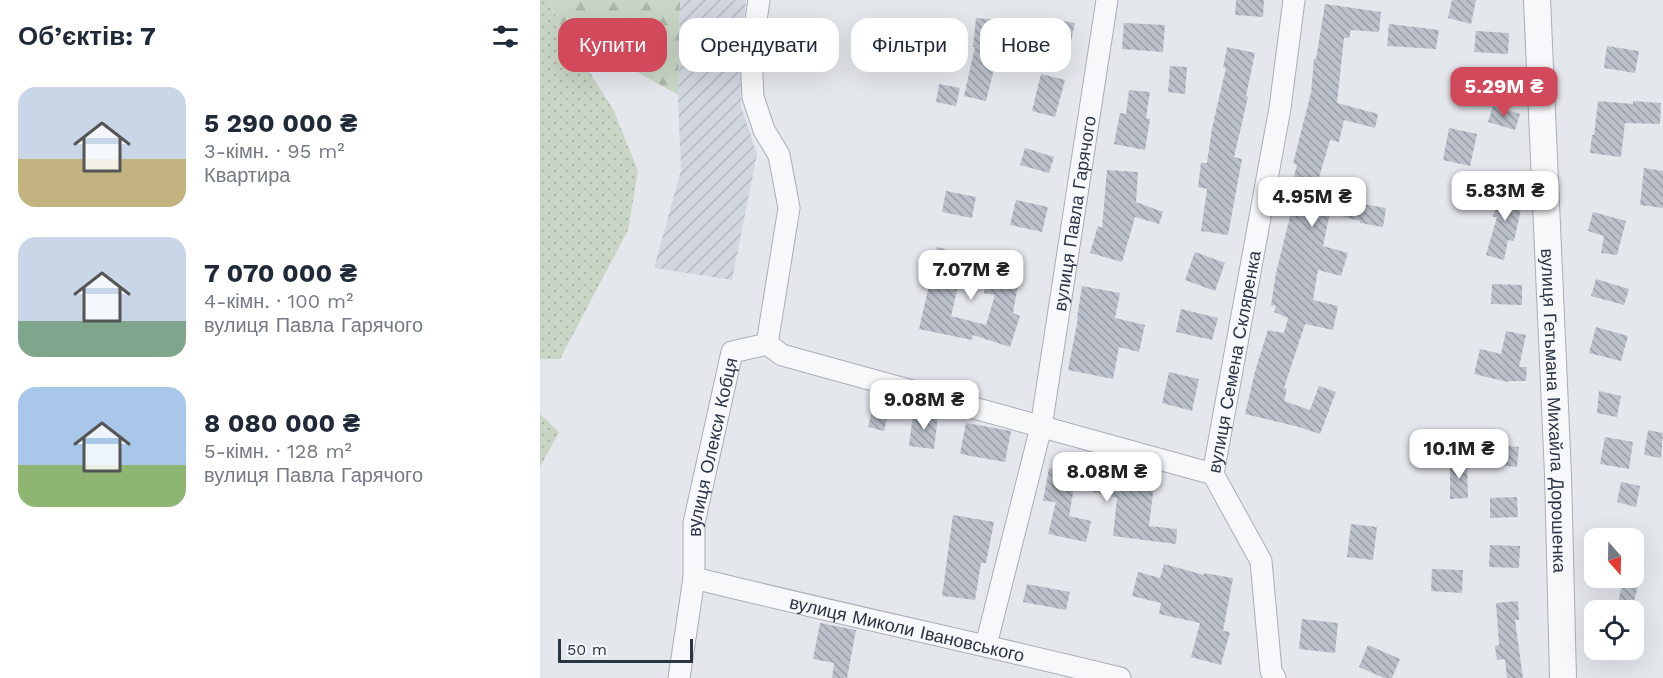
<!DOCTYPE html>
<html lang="uk">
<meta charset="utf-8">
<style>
body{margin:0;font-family:"Work Sans",sans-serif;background:#f2f2f3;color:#1f2937;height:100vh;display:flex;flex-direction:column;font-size:22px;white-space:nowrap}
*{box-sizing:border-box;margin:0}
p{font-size:20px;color:#747a83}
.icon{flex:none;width:33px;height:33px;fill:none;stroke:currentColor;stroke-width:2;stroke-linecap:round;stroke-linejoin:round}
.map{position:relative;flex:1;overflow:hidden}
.sheet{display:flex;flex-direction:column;background:#fff;width:540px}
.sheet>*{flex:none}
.guide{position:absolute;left:18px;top:18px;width:570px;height:54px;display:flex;gap:12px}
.needle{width:39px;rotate:160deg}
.tools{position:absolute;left:1044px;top:528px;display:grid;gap:12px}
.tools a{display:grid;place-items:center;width:60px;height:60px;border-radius:12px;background:#fff;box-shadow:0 6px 24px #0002;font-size:30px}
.scale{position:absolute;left:18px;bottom:15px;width:135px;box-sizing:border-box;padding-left:6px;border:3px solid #2b3445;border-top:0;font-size:16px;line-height:21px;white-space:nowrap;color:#2b3445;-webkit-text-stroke:4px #f4f6f9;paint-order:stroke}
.price{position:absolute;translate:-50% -51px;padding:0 14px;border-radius:12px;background:#fff;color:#222;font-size:20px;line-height:39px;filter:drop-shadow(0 2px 3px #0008)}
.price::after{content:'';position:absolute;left:50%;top:36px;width:18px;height:14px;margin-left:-9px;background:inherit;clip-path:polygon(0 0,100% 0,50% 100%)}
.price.on{background:#d1495b;color:#fff}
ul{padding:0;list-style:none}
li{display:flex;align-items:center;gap:18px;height:150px;padding:0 18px}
li span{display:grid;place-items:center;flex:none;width:168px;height:120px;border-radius:18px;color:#555}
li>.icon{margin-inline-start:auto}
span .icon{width:72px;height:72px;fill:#fffc;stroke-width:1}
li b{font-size:26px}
h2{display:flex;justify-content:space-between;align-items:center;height:72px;padding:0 18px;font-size:26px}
.tag{padding:0 21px;border-radius:18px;background:#fff;box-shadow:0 6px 24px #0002;font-size:21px;line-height:54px}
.tag.on{background:#d1495b;color:#fff}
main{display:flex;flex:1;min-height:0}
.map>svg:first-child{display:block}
.industrial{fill:url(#industrial-furrows)}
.green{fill:url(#green-dots)}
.forest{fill:url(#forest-firs)}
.building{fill:url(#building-back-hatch)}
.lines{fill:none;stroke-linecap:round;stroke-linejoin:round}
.minor-casing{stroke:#a9aeb7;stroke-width:23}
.tertiary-casing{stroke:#a9aeb7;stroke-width:28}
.minor{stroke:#f7f8fa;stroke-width:21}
.tertiary{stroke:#f7f8fa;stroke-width:26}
.labels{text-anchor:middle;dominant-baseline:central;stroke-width:6;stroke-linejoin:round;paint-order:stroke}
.street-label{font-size:18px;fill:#2b3445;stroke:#f4f6f9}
</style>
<main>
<section class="sheet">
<h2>Об’єктів: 7<svg class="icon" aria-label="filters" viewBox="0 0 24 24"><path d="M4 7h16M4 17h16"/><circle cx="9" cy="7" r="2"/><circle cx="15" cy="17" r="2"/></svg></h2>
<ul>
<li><span style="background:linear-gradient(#c9d6e8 60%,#c2b280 0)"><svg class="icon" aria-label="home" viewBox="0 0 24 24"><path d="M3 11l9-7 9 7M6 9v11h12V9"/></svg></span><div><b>5 290 000 ₴</b><p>3-кімн. · 95 m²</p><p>Квартира</p></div></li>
<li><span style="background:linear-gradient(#c9d6e8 70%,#7fa58c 0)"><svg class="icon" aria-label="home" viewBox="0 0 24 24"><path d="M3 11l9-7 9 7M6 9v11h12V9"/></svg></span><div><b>7 070 000 ₴</b><p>4-кімн. · 100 m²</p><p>вулиця Павла Гарячого</p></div></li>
<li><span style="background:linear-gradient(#a9c7e8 65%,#8fb573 0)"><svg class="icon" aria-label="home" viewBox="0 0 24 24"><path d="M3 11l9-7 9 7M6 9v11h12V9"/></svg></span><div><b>8 080 000 ₴</b><p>5-кімн. · 128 m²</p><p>вулиця Павла Гарячого</p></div></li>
</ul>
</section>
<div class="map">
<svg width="1123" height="678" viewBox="0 0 1123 678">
<defs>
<pattern id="industrial-furrows" width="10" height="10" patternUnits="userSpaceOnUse" patternTransform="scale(1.5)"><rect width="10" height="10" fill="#d2d6de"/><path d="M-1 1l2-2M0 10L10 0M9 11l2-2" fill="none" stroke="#b4b8c0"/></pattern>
<pattern id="green-dots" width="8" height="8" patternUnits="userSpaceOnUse" patternTransform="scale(1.5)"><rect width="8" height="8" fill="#c9d6c5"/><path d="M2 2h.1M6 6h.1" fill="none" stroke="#adb8ab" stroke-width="1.8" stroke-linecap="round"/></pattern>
<pattern id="forest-firs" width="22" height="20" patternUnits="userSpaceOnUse" patternTransform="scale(1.5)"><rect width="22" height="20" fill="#c9d6c5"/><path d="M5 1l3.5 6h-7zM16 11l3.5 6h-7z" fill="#adb8ab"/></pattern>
<pattern id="building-back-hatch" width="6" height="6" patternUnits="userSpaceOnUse" patternTransform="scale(1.5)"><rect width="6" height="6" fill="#bbc0ca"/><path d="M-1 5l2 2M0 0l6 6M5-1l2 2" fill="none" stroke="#989da6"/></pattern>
</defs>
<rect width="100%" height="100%" fill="#e4e7ec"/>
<path class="industrial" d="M 140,0 L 206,0 L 200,50 L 201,106 L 217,154 L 192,280 L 114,268 L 141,170 L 138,95 Z"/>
<path class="green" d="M 0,0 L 8,0 L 23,30 L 74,111 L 98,171 L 88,230 L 20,359 L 0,359 Z
M 0,414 L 19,432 L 0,467 Z"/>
<path class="forest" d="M 8,0 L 140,0 L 138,95 L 23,30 Z"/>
<path class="building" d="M 696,0 L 724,0 L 723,17 L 695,15 Z
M 912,0 L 936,0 L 931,24 L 908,18 Z
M 785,4 L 841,12 L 839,32 L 811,30 L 809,38 L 804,38 L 797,103 L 838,114 L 835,128 L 804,120 L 799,142 L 790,140 L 778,181 L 808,189 L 805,201 L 846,208 L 843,227 L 820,223 L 820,221 L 790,213 L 783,246 L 808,253 L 801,276 L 778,270 L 773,300 L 798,306 L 793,330 L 765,324 L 744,388 L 747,389 L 744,401 L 770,410 L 779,386 L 796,392 L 780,434 L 759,427 L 705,414 L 716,368 L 728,330 L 744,333 L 748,318 L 734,312 L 736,306 L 731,305 L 736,273 L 753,204 L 747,202 L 757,165 L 753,163 L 771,93 L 774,59 L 776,59 Z
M 436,18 L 469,21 L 467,50 L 459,49 L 446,101 L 424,96 L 435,47 L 433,47 Z
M 507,18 L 535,23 L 530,47 L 502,42 Z
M 584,23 L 625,25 L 623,52 L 582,49 Z
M 849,24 L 899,30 L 896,49 L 847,46 Z
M 936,31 L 969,33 L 968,54 L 934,52 Z
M 1067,46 L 1099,51 L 1095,73 L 1064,68 Z
M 687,47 L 715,53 L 706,96 L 708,97 L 694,157 L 702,159 L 688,235 L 661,231 L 667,189 L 658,187 L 661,163 L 667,163 L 672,128 L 686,68 L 683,68 Z
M 630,66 L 647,67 L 645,94 L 628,92 Z
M 501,74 L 525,80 L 515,117 L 492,111 Z
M 929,76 L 954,83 L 949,98 L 925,90 Z
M 399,84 L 420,88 L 416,106 L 396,102 Z
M 589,90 L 610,92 L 606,118 L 610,119 L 605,150 L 574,144 L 580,113 L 586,114 Z
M 1058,101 L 1093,104 L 1093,101 L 1121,103 L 1120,124 L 1085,123 L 1081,157 L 1050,153 L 1052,135 L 1054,135 Z
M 953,106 L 980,114 L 975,130 L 948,122 Z
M 909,128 L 937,134 L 930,166 L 903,160 Z
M 485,148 L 514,157 L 509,173 L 480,165 Z
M 1104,168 L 1123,171 L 1123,208 L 1100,205 Z
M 567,170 L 598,172 L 596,202 L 623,212 L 619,224 L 595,217 L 582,262 L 550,253 L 558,226 L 562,228 Z
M 959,189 L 984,195 L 974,241 L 968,240 L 964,260 L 946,255 L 957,217 L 953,217 Z
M 406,191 L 436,197 L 432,218 L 402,212 Z
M 476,200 L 508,207 L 502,232 L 470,225 Z
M 1053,212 L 1086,221 L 1077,255 L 1061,253 L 1064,236 L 1048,231 Z
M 397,247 L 425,255 L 411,316 L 446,325 L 455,295 L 444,293 L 449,262 L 481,267 L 473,313 L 480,316 L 470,347 L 433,335 L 432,340 L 379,329 L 392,273 L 390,272 Z
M 655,252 L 685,263 L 675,291 L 645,280 Z
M 1056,279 L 1089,289 L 1084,305 L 1051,296 Z
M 952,284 L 982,285 L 982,305 L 951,304 Z
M 542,286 L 580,293 L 575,318 L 605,325 L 599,352 L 579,347 L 573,379 L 528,370 L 538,318 L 537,318 Z
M 641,309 L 678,318 L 672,340 L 636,332 Z
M 1056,327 L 1088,336 L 1081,361 L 1049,353 Z
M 966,331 L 986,335 L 979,367 L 987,367 L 986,381 L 969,381 L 968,382 L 934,374 L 940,349 L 961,354 Z
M 629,372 L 659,379 L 652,411 L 622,403 Z
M 1059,391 L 1081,396 L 1077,417 L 1057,413 Z
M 334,402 L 350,406 L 344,431 L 328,427 Z
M 373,414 L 398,416 L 394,449 L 369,446 Z
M 426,423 L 471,431 L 465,462 L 420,454 Z
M 1108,430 L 1123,433 L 1121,458 L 1104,455 Z
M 1065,437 L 1093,442 L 1089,469 L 1060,464 Z
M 948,444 L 979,447 L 977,467 L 946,464 Z
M 910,459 L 927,464 L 928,498 L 910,499 Z
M 557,464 L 588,472 L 589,464 L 620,472 L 619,476 L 615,476 L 609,526 L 637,529 L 636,544 L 573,536 L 577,498 L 534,487 L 529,516 L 551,521 L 546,542 L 508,534 L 516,502 L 503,501 L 509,468 L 554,475 Z
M 1081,482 L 1100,486 L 1096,507 L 1077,502 Z
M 977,497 L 978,517 L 950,518 L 950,498 Z
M 413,515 L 454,522 L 446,563 L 441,563 L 435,600 L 402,596 Z
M 811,524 L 837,527 L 833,560 L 807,557 Z
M 950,545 L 980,546 L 979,568 L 949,567 Z
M 624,564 L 664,575 L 664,573 L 693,578 L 683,631 L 690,632 L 681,665 L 651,657 L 660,623 L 619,614 L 621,603 L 592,596 L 598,572 L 620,578 Z
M 892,569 L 923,570 L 922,593 L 891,591 Z
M 1084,578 L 1100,578 L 1092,610 L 1076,610 Z
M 487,584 L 530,592 L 526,610 L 483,602 Z
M 978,601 L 979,620 L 975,620 L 983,678 L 967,678 L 965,659 L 957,660 L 955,646 L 959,645 L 956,603 Z
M 762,619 L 798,623 L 795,653 L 759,649 Z
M 280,623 L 316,630 L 307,678 L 292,678 L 294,663 L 273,659 Z
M 828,645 L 860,659 L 852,678 L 844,678 L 819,667 Z"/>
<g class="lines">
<defs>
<g id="minor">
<path d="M 227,344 L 242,355 L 673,474"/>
<path id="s1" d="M 154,578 C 295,613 438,643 580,678"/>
<path id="s2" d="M 446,645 L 501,427 L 567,0"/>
<path id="s3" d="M 139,678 L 154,578 L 154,523 L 192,352 L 227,344 L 249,208 L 239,155 L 224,130 L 213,97 L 211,55 L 219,0"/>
<path id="s4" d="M 735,678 L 731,671 L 721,561 L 673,474 L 740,108 L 754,0"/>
</g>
<g id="tertiary">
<path id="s5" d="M 997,0 L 1018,475 L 1023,678"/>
</g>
</defs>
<use href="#minor" class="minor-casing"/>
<use href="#tertiary" class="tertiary-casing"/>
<use href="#minor" class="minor"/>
<use href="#tertiary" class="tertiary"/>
</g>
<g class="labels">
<g class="street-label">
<text stroke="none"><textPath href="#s2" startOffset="441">вулиця Павла Гарячого</textPath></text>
<text stroke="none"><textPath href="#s4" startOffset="332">вулиця Семена Скляренка</textPath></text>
<text stroke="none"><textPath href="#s5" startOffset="411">вулиця Гетьмана Михайла Дорошенка</textPath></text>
<text stroke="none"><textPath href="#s3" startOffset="234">вулиця Олекси Кобця</textPath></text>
<text stroke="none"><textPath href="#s1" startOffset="219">вулиця Миколи Івановського</textPath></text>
</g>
</g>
</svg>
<div class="tools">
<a><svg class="needle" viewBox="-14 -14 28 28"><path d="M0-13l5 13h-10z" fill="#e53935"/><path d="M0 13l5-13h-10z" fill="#747a83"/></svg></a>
<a><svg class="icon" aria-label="locate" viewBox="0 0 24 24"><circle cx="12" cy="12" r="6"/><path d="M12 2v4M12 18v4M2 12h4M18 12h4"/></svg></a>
</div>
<div class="scale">50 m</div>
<b class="price on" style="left:964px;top:118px">5.29M ₴</b>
<b class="price" style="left:965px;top:222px">5.83M ₴</b>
<b class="price" style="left:772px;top:228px">4.95M ₴</b>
<b class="price" style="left:431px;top:301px">7.07M ₴</b>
<b class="price" style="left:384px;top:431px">9.08M ₴</b>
<b class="price" style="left:919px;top:480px">10.1M ₴</b>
<b class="price" style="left:567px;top:503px">8.08M ₴</b>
<div class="guide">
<a class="tag on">Купити</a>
<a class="tag">Орендувати</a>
<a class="tag">Фільтри</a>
<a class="tag">Нове</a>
</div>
</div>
</main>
